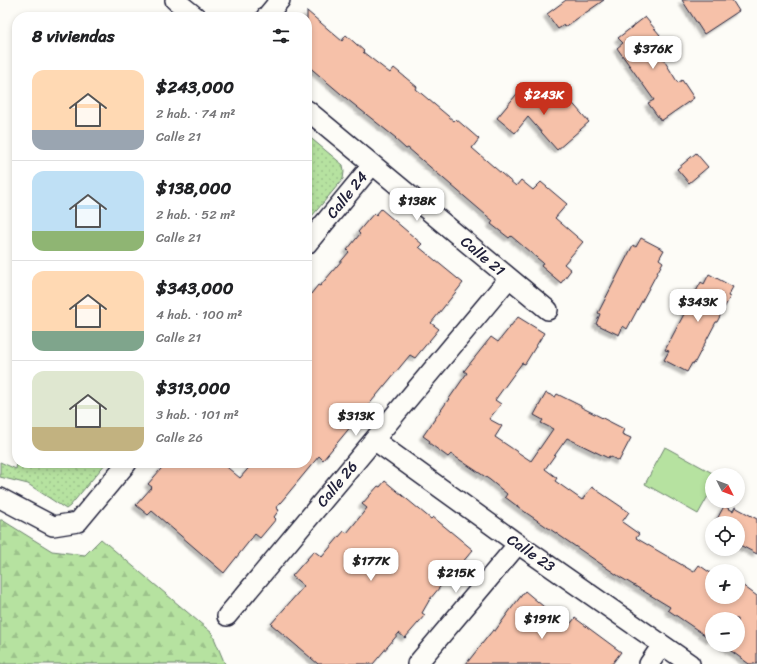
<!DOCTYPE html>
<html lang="es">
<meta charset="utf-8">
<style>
body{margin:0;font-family:Sriracha,sans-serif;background:#f6f6f6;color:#202124;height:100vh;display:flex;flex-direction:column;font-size:15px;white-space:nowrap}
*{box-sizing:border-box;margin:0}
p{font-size:13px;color:#757577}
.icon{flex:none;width:22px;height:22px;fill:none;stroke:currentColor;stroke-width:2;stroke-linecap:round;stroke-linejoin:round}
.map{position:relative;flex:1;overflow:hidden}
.sheet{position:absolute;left:12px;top:12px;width:300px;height:456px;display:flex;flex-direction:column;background:#fff;border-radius:16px;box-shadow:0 2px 6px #0003}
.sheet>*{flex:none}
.needle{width:26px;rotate:132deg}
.tools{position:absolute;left:705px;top:468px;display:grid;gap:8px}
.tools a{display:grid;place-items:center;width:40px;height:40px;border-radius:50%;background:#fff;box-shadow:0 2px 6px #0003;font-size:20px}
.price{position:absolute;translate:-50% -34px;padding:0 9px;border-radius:8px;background:#fff;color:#222;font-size:13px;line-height:26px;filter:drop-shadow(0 1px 2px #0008)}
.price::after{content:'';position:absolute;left:50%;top:24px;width:12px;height:9px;margin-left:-6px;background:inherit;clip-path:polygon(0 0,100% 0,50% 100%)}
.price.on{background:#c8321e;color:#fff}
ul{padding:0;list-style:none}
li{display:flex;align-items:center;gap:12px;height:100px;padding:0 20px}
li+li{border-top:1px solid #e0e0e0}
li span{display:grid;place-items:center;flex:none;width:112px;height:80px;border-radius:12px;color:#555}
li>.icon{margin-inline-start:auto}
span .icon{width:48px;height:48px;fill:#fffc;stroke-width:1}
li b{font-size:17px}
h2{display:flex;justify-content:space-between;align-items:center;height:48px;padding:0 20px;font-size:17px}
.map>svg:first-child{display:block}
.grass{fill:url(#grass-dots);stroke:#6c826e}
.forest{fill:url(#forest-firs);stroke:#6c826e}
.garden{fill:#b6e2a0;stroke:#6c826e}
.building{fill:#f6c1a9;stroke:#22223b;filter:url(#shadow)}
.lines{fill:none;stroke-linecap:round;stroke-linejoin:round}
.street-casing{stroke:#22223b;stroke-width:22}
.street{stroke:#fdfcf7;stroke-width:19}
.labels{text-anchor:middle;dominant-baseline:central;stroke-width:3;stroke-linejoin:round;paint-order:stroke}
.street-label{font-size:15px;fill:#22223b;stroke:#fdfcf7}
</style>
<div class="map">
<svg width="757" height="664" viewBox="0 0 757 664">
<defs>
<pattern id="grass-dots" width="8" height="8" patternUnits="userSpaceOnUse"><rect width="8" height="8" fill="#b6e2a0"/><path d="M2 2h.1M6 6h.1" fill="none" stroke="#9cc28b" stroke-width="1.8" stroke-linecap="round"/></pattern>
<pattern id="forest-firs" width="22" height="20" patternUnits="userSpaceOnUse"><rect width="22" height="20" fill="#b6e2a0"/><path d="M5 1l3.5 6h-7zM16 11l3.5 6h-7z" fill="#9cc28b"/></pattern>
<filter id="shadow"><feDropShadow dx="-3.5" dy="3.5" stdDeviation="1" flood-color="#0004"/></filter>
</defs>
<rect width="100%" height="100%" fill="#fdfcf7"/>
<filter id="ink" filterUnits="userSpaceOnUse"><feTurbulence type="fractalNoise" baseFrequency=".025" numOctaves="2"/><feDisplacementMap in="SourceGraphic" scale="8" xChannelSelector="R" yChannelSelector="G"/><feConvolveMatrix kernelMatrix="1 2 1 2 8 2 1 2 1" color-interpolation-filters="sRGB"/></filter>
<g filter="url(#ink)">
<path class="grass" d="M 307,135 L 343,165 L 344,172 L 343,179 L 307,222 Z
M 0,462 L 16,469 L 17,462 L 17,463 L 106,463 L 70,506 L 66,509 L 28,484 L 0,477 Z"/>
<path class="forest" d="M 0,520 L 2,520 L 52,551 L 85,555 L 101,539 L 212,633 L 225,664 L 0,664 Z"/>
<path class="garden" d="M 665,447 L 716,475 L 712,475 L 712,489 L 698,514 L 645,484 Z"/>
<path class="building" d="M 566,0 L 604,0 L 565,27 L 564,25 L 558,29 L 547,14 Z
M 682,0 L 732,0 L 739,11 L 704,34 Z
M 307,11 L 342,41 L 346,35 L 364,51 L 363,52 L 390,73 L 394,68 L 417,87 L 416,89 L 454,121 L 456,119 L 479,139 L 472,148 L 516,186 L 521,180 L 533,190 L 541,182 L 567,204 L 555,218 L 583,242 L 564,264 L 571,270 L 561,283 L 541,266 L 543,263 L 511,236 L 509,238 L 491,224 L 493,221 L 437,173 L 408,148 L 406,149 L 395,139 L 396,138 L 347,99 L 307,65 Z
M 645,17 L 660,35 L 658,37 L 659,39 L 654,44 L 678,83 L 682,80 L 694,98 L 661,121 L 648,103 L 654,100 L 617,48 L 623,43 L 618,38 Z
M 526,83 L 555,108 L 568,98 L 589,122 L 557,150 L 528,117 L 515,133 L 497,118 Z
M 696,153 L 708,167 L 689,183 L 677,169 Z
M 381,209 L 422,244 L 419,247 L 463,283 L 431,323 L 439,329 L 415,358 L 410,355 L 323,460 L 319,456 L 276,508 L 279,510 L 274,517 L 276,519 L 260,538 L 255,534 L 224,573 L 152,511 L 148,515 L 136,505 L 152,487 L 148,484 L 166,463 L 222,463 L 240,478 L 253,463 L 307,463 L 307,299 L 318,285 L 320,286 L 349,252 L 347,250 L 360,234 L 358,232 L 374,213 L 376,215 Z
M 641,238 L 664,250 L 659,259 L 663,262 L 627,329 L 623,326 L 619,335 L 596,324 L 600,314 L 598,313 L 633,245 L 636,247 Z
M 709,274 L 733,287 L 728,296 L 730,297 L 717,322 L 716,322 L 694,364 L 692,363 L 687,372 L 664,360 L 669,351 L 665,350 L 701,282 L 704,284 Z
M 518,317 L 544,333 L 525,364 L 522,363 L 495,400 L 501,404 L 489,419 L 502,426 L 495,437 L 531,461 L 553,429 L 541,423 L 543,420 L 534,415 L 546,393 L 555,397 L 557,394 L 581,406 L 581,407 L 624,429 L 622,434 L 631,438 L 619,461 L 609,456 L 608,458 L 567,438 L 545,469 L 557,478 L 555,481 L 582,500 L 592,487 L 629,512 L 622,522 L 639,534 L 636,538 L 694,572 L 699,565 L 712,574 L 712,597 L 738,597 L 738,582 L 757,596 L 757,664 L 749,664 L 723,645 L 738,645 L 738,619 L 712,619 L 712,640 L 668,610 L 670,607 L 620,577 L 525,512 L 505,497 L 507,494 L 490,480 L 451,454 L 448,457 L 429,443 L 430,441 L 423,436 L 467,373 L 464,371 L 491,337 L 498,342 Z
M 385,481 L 431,519 L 433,517 L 473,550 L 460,565 L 459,564 L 430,599 L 422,613 L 425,615 L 405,638 L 399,633 L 373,664 L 318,664 L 271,624 L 304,586 L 292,576 L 314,551 L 322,557 L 344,531 L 347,533 L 367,508 L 362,504 L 378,486 L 380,487 Z
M 724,506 L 733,511 L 735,507 L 757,519 L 757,554 L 738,544 L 738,523 L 715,523 Z
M 525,591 L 568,627 L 575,618 L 621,652 L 612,664 L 466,664 L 493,630 L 495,631 L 511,609 Z"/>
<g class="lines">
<defs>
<path id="street" d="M 175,0 L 196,17
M 266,17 L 280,0
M 307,110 L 548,310
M 307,244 L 372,165
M 374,440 L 518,544 L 690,664
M 0,498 L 53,526 L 78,522 L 127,463
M 227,616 L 509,278
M 417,664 L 518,544
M 649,664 L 662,645"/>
</defs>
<use href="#street" class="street-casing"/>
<use href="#street" class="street"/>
</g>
</g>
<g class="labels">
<g class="street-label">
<text transform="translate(347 195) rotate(-51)">Calle 24</text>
<text transform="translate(483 256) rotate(40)">Calle 21</text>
<text transform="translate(337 484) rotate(-50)">Calle 26</text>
<text transform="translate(531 553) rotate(35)">Calle 23</text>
</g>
</g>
</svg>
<div class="tools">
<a><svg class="needle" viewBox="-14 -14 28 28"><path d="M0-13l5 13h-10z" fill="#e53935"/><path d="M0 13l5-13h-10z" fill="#757577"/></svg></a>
<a><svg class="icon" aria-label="locate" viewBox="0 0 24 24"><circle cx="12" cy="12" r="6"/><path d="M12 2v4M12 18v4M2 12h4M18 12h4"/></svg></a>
<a>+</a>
<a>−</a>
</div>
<b class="price" style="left:653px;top:70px">$376K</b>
<b class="price on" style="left:544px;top:116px">$243K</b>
<b class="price" style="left:417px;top:222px">$138K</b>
<b class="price" style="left:698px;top:323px">$343K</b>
<b class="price" style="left:356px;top:437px">$313K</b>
<b class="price" style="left:371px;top:582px">$177K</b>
<b class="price" style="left:456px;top:594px">$215K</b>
<b class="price" style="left:542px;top:640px">$191K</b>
<section class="sheet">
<h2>8 viviendas<svg class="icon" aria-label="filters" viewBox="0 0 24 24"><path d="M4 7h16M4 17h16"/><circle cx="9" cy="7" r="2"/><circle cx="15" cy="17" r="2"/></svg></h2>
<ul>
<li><span style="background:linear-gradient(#ffd9b3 75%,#9aa5b1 0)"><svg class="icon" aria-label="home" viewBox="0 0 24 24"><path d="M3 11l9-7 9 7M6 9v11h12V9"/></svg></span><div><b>$243,000</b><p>2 hab. · 74 m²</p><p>Calle 21</p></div></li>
<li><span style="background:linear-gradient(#bfe0f5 75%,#8fb573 0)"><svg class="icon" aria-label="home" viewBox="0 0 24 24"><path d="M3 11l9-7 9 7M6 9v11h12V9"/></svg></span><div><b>$138,000</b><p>2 hab. · 52 m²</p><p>Calle 21</p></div></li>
<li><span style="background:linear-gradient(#ffd9b3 75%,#7fa58c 0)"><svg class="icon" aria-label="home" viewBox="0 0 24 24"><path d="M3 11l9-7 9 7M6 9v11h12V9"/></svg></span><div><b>$343,000</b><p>4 hab. · 100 m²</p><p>Calle 21</p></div></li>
<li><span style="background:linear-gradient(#dfe7d0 70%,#c2b280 0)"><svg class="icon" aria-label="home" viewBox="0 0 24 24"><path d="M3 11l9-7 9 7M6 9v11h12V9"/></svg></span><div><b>$313,000</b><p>3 hab. · 101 m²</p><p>Calle 26</p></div></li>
</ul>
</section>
</div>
